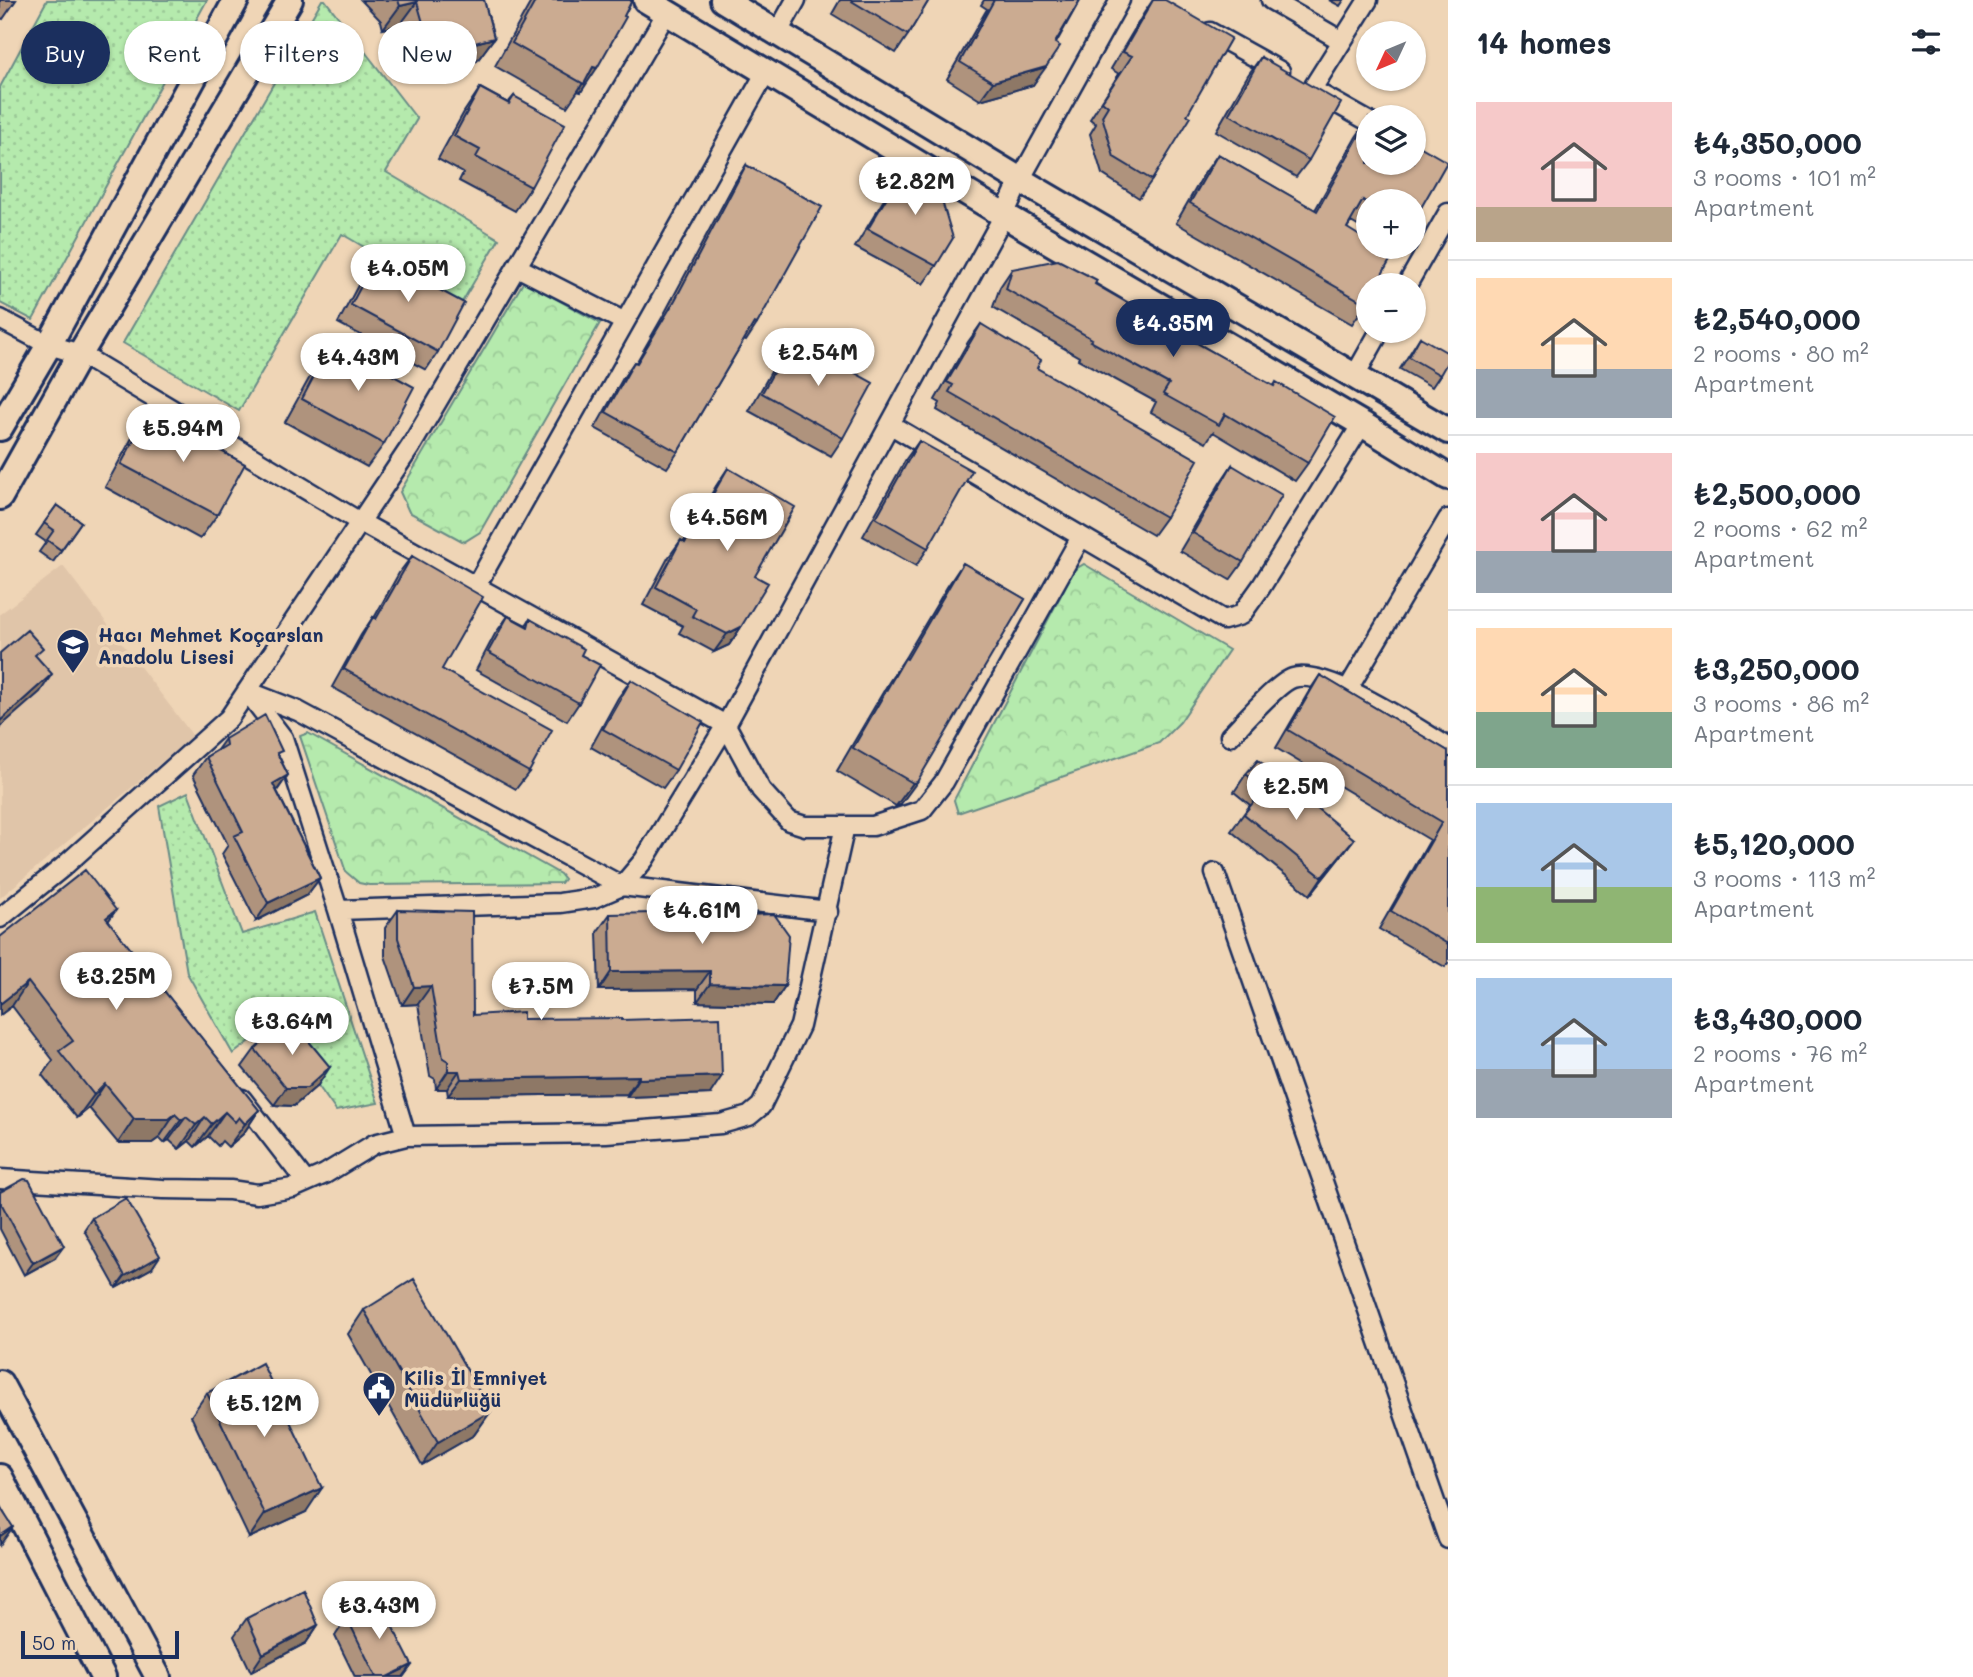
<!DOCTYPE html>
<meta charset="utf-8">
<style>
body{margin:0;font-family:Mali,sans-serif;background:#f2f2f3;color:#1f2937;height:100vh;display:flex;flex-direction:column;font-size:26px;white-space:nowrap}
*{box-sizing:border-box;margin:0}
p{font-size:23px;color:#747a83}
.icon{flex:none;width:38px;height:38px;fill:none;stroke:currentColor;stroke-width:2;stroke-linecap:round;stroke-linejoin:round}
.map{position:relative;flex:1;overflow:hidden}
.details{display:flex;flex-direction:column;background:#fff;width:525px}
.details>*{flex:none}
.banner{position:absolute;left:21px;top:21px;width:665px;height:63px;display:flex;gap:14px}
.needle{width:46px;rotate:226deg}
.controls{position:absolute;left:1356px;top:21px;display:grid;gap:14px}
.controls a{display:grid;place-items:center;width:70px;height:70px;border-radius:50%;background:#fff;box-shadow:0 2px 5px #0004;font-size:35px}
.scale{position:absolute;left:21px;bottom:18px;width:158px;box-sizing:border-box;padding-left:7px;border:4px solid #1b2f5e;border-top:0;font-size:19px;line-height:24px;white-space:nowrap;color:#1b2f5e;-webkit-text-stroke:5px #efd5b6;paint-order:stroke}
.price{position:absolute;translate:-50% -60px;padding:0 16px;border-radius:24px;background:#fff;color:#222;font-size:23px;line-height:46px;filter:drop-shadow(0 2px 4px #0008)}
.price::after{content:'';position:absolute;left:50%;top:42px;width:21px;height:16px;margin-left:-10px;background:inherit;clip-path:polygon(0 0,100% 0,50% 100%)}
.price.active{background:#1b2f5e;color:#fff}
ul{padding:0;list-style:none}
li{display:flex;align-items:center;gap:21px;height:175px;padding:0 28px}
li+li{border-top:2px solid #e0e1e3}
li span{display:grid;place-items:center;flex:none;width:196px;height:140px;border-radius:0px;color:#555}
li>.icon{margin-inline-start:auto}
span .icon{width:84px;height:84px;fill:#fffc;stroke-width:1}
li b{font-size:30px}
h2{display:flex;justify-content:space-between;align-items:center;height:84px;padding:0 28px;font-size:30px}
.pill{padding:0 24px;border-radius:32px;background:#fff;box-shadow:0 2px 5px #0004;font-size:24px;line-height:63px}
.pill.active{background:#1b2f5e;color:#fff}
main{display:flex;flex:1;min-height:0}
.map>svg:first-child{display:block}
.built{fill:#e0c5a9}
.grass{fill:url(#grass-dots);stroke:#688c86;stroke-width:2}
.park{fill:url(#park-crowns);stroke:#688c86;stroke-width:2}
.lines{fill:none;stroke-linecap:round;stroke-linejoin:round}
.street-casing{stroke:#1b2f5e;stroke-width:23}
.secondary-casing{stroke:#1b2f5e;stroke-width:30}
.street{stroke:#efd5b6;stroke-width:18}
.secondary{stroke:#efd5b6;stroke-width:24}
.wall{fill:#af937d;stroke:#1b2f5e;stroke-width:2}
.shaded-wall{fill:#8e7866;stroke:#1b2f5e;stroke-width:2}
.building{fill:#cbab91;stroke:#1b2f5e;stroke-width:2}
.labels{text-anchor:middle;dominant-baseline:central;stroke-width:7;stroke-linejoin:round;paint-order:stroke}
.poi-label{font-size:19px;font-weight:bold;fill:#1b2f5e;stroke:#efd5b6;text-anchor:start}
</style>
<main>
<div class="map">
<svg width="1448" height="1677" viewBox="0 0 1448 1677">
<defs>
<pattern id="grass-dots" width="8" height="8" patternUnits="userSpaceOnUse" patternTransform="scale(1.75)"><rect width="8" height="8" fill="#b5eaad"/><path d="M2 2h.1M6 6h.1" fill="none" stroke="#9bc997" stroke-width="1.8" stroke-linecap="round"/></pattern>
<pattern id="park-crowns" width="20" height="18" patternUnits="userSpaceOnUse" patternTransform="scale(1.75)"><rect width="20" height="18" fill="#b5eaad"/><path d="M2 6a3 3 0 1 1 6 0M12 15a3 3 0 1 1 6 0" fill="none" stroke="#9bc997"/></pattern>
</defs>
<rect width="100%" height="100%" fill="#efd5b6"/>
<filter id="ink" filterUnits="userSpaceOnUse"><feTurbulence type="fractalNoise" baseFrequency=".0143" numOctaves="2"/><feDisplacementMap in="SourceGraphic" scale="14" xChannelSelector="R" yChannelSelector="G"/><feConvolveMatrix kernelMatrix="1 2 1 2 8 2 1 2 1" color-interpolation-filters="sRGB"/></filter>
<g filter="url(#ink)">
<path class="built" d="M 63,566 L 193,736 L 0,898 L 0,614 Z"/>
<path class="grass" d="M 47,0 L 207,0 L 33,320 L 0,303 L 0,87 Z
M 322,0 L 325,0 L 417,119 L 386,172 L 499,239 L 461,304 L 342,234 L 239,411 L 123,343 Z
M 188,792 L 242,934 L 315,912 L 378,1103 L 336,1111 L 274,1023 L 233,1054 L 187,973 L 159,806 Z"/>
<path class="park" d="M 524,281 L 600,323 L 480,532 L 464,542 L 409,512 L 400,492 Z
M 1084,564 L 1229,650 L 1180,722 L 1159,743 L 958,813 L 954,800 L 1074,570 Z
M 308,733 L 560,874 L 564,879 L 561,883 L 369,885 L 359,883 L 346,872 L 300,736 Z"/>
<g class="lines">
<defs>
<path id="street" d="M 1271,0 L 1342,41
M 778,32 L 796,0
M 1210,32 L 1280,71
M 1312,89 L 1368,0
M 1320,94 L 1368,121
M 517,267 L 625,322
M 1407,285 L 1448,213
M 0,319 L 49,345 L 80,354 L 360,522 L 726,725 L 761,790 L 789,821 L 805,826 L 873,826 L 922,810 L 944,782 L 1081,537
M 1354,377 L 1380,331
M 891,425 L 1224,620 L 1241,615 L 1261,587 L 1362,424
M 476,586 L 766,72
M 1348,689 L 1448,519
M 247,691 L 298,711 L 622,886 L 828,911
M 247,691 L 283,738 L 338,910 L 406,1136
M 1230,736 C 1243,723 1277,683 1293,678 C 1326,667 1417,729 1448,747
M 1215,873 L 1448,1539
M 338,910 L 560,903 L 594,898 L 622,886 L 644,860 L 726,725 L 1004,215 L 1020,180 L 1120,0
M 0,918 L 63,867 L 229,718 L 411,446 L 667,12
M 242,1099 L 306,1182
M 0,1179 L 163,1189 L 230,1190 L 257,1194 L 293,1188 L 325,1174 L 374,1144 L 406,1136 L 606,1133 L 721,1124 L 749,1116 L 761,1106 L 800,1026 L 845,826"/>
<path id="secondary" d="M 646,0 L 1004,215 L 1362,424 L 1448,477
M 723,0 L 1020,180 L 1448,431
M 0,428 L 49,345 L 236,0
M 0,497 L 80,354 L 290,0
M 0,1383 L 158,1677
M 0,1477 L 103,1677"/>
</defs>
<use href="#street" class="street-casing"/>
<use href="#secondary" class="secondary-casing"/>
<use href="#street" class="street"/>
<use href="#secondary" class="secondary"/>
</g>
<path class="wall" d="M 0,0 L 16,0 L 3,19 L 0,18 Z
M 361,0 L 484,0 L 494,38 L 477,61 L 416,78 L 400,25 L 383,29 L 381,21 Z
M 532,0 L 632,0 L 581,92 L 578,91 L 567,107 L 495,66 Z
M 840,0 L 929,0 L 908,35 L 896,53 L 832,14 Z
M 984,0 L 1080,0 L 1033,85 L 980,100 L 947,79 L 987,9 L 981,5 Z
M 1153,0 L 1165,0 L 1187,115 L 1152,180 L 1139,198 L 1102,174 L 1090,134 L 1096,124 L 1090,119 L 1119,74 L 1111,69 L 1144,13 Z
M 1329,0 L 1344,0 L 1340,6 Z
M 1261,57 L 1309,160 L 1296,177 L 1216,131 L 1248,75 Z
M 480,88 L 508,103 L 514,96 L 531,187 L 515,211 L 459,181 L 463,173 L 438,159 L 464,112 Z
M 1368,120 L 1368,232 L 1351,222 L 1347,228 L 1366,304 L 1352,324 L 1176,223 L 1204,174 L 1218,154 L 1315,210 L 1356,137 Z
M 746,165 L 757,324 L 746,341 L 744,340 L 678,452 L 667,468 L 595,428 L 623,378 L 634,362 L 636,363 L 663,316 L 735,182 Z
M 906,165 L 936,266 L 923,284 L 855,247 L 894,183 Z
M 377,256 L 438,352 L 426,370 L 338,323 L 364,274 Z
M 1012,269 L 1095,284 L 1308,463 L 1295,481 L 1213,432 L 1206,443 L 1151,412 L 1156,402 L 1078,359 L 1079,357 L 993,307 L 1000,287 Z
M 981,324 L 1037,368 L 1166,517 L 1153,535 L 937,410 L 940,403 L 935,400 L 968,342 Z
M 1420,337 L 1440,375 L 1432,387 L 1400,369 Z
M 792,338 L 843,438 L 831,456 L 749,411 L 780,356 Z
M 332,342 L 384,444 L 367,467 L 285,422 L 316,366 Z
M 149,412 L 217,515 L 200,539 L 105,487 L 133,436 Z
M 919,441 L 928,548 L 916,566 L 863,536 L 906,459 Z
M 1232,465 L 1243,562 L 1230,580 L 1180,551 L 1220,483 Z
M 728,468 L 755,576 L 741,627 L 729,645 L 714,652 L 679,633 L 683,626 L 643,605 L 668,558 L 681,540 L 684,542 L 716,486 Z
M 57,505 L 81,522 L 53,562 L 39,552 L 46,542 L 36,535 Z
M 412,556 L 442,669 L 529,772 L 516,789 L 332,687 L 361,635 L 373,617 L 374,618 L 399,573 Z
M 963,563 L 1025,599 L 900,805 L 896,806 L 837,771 L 889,682 L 905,658 L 947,587 Z
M 508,616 L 526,625 L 530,619 L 581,655 L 579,703 L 567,721 L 476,670 L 495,634 Z
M 1320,675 L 1448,751 L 1448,963 L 1445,967 L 1379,929 L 1430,840 L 1276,748 L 1308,693 Z
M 631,680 L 676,770 L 663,788 L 591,747 L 618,698 Z
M 225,739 L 279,756 L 288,775 L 277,791 L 320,878 L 307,895 L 256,921 L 222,854 L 228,845 L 193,775 L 206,757 L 217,750 Z
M 1246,774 L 1354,839 L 1341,856 L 1310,895 L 1231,831 L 1250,805 L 1234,792 Z
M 116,910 L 108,921 L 259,1110 L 243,1134 L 228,1147 L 222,1141 L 218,1146 L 208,1136 L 195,1147 L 189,1141 L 179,1149 L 169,1140 L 164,1143 L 159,1138 L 152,1143 L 118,1143 L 89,1108 L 77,1118 L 42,1075 L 53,1060 L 12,1006 L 0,1015 L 0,937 Z
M 398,910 L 473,1015 L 523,1019 L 622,1020 L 710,1094 L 627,1097 L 627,1094 L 448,1096 L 447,1089 L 436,1089 L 435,1079 L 430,1076 L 418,1004 L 402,1005 L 385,956 L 385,928 Z
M 610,914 L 696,917 L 785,986 L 773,1004 L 697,1002 L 697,989 L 599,990 L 597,932 Z
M 255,1049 L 318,1085 L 294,1106 L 274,1105 L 242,1067 Z
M 0,1192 L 55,1258 L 24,1275 L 0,1229 Z
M 92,1218 L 152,1268 L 116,1288 L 84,1230 Z
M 364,1310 L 491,1411 L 474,1435 L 422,1465 L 348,1334 Z
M 207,1393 L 306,1512 L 249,1538 L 191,1416 Z
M 247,1618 L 318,1625 L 306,1643 L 251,1672 L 234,1636 Z
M 347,1618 L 412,1665 L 403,1677 L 355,1677 L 335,1636 Z"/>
<path class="shaded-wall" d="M 417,2 L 400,25 L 383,29 L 400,6 Z
M 494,38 L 477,61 L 416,78 L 432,54 Z
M 593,67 L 597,68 L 581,92 L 578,91 Z
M 1046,67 L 1033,85 L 980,100 L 993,82 Z
M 741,627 L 729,645 L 714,652 L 727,634 Z
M 52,674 L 40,692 L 0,727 L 0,721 Z
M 288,775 L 275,793 L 273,784 Z
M 917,782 L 900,805 L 896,806 L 913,783 Z
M 1354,839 L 1341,856 L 1310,895 L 1322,877 Z
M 320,878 L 307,895 L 256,921 L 268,903 Z
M 116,910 L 100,933 L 106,918 Z
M 710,971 L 697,989 L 599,990 L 611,972 Z
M 28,982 L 12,1006 L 0,1015 L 0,1004 Z
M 710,984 L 785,986 L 773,1004 L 697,1002 Z
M 431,986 L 418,1004 L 402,1005 L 414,987 Z
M 330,1067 L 318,1085 L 294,1106 L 274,1105 L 286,1088 Z
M 448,1071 L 459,1071 L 447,1089 L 436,1089 Z
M 639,1076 L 627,1094 L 448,1096 L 461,1079 Z
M 722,1076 L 710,1094 L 627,1097 L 639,1079 Z
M 105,1084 L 89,1108 L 77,1118 L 94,1095 Z
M 259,1110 L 243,1134 L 228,1147 L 245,1124 Z
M 225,1112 L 208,1136 L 195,1147 L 212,1124 Z
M 175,1114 L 159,1138 L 152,1143 L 118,1143 L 134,1119 Z
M 186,1117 L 169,1140 L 164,1143 L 181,1120 Z
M 205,1117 L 189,1141 L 179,1149 L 196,1125 Z
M 64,1246 L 55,1258 L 24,1275 L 33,1263 Z
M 160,1256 L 152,1268 L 116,1288 L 125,1276 Z
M 491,1411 L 474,1435 L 422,1465 L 438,1442 Z
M 322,1488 L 306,1512 L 249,1538 L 265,1514 Z
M 13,1527 L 0,1545 L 0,1536 Z
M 318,1625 L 306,1643 L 251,1672 L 263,1654 Z
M 412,1665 L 403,1677 L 387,1677 Z"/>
<path class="building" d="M 398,0 L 484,0 L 494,38 L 432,54 L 417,2 L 400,6 Z
M 536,0 L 632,0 L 624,16 L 626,17 L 597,68 L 593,67 L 584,84 L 512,43 Z
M 850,0 L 929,0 L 908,35 Z
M 994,0 L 1080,0 L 1055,43 L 1060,46 L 1046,67 L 993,82 L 960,62 Z
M 1153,0 L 1165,0 L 1231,38 L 1187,115 L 1191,117 L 1152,180 L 1114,157 L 1102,116 L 1108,106 L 1102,101 L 1132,56 L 1123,52 Z
M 1261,57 L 1341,103 L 1309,160 L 1229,114 Z
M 480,88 L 509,104 L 514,96 L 565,124 L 531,187 L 476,157 L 480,150 L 454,136 Z
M 1368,120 L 1368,163 L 1414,163 L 1414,143 L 1447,162 L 1414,220 L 1414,201 L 1368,201 L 1368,204 L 1363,200 L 1347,228 L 1368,241 L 1368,247 L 1379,247 L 1393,255 L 1376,285 L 1368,285 L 1368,299 L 1366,304 L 1190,203 L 1218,154 L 1317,211 Z
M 746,165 L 822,207 L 757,324 L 754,323 L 678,452 L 606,412 L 634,362 L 637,363 L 675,300 Z
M 906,165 L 936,181 L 953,238 L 936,266 L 868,229 Z
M 377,256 L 464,303 L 438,352 L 351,305 Z
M 1058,260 L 1097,280 L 1095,284 L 1193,341 L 1274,386 L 1276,382 L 1335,417 L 1308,463 L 1225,414 L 1219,425 L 1163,394 L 1169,384 L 1090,341 L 1092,339 L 1006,289 L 1012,269 Z
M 981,324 L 1041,360 L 1037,368 L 1198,460 L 1166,517 L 949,392 L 953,385 L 947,382 Z
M 1420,337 L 1448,353 L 1448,361 L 1440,375 L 1409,357 Z
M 792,338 L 873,383 L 843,438 L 762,393 Z
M 332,342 L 414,387 L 384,444 L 302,399 Z
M 149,412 L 245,464 L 217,515 L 121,464 Z
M 919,441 L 972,471 L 928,548 L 876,518 Z
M 1232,465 L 1282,495 L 1243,562 L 1193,533 Z
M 728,468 L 795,507 L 755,576 L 768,583 L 741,627 L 727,634 L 692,616 L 696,609 L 656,587 L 681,540 L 685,543 Z
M 57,505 L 81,522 L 61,550 L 47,540 L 54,530 L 44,523 Z
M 412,556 L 483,597 L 442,669 L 552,730 L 529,772 L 344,669 L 373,617 L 376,619 Z
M 963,563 L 1025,599 L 917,782 L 913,783 L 853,748 L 905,658 L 907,659 Z
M 508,616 L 528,627 L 530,619 L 584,649 L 581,655 L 600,665 L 579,703 L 488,652 Z
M 27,630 L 43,648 L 35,655 L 52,674 L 0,721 L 0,653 Z
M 1320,675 L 1448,751 L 1448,944 L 1391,911 L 1442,822 L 1288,730 Z
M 631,680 L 703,722 L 676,770 L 603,729 Z
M 265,715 L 282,751 L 277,753 L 288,775 L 273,784 L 320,878 L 268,903 L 234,836 L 243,832 L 206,757 L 226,745 L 225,739 Z
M 1258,760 L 1354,839 L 1322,877 L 1244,814 L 1264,789 L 1246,774 Z
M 85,870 L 116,910 L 106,918 L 259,1110 L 245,1124 L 239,1117 L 235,1122 L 225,1112 L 212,1124 L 205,1117 L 196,1125 L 186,1117 L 181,1120 L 175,1114 L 169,1119 L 134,1119 L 105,1084 L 94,1095 L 59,1051 L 73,1041 L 28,982 L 0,1004 L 0,937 Z
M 398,910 L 472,912 L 473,1015 L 523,1012 L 523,1019 L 622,1018 L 622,1020 L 720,1017 L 722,1076 L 639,1079 L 639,1076 L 461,1079 L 459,1071 L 448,1071 L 448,1061 L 443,1058 L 431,986 L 414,987 L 398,938 Z
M 696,912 L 696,917 L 774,914 L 789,935 L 785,986 L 710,984 L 710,971 L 611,972 L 610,914 Z
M 289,1017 L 330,1067 L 307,1088 L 286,1088 L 255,1049 Z
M 24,1179 L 29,1180 L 64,1246 L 33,1263 L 0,1201 L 0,1192 Z
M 126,1198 L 160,1256 L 125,1276 L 92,1218 Z
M 414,1279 L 491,1411 L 438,1442 L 364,1310 Z
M 262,1363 L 322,1488 L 265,1514 L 207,1393 Z
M 0,1507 L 13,1527 L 0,1536 Z
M 303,1589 L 318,1625 L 263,1654 L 247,1618 Z
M 379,1600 L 412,1665 L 387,1677 L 376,1677 L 347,1618 Z"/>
</g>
<defs>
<symbol id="school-pin" viewBox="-11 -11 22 30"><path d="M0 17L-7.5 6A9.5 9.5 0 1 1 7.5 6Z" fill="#1b2f5e" stroke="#efd5b6"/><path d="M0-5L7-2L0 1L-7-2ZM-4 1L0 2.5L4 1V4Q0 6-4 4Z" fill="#fff"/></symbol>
<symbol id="civic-pin" viewBox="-11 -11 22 30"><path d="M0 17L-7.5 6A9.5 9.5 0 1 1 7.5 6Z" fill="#1b2f5e" stroke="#efd5b6"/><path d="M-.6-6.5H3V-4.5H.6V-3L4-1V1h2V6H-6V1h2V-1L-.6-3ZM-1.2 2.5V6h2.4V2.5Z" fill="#fff"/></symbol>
</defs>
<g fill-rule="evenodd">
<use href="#school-pin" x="54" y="626" width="38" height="52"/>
<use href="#civic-pin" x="360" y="1369" width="38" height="52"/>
</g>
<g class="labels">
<g class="poi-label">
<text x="98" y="634">Hacı Mehmet Koçarslan<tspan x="98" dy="22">Anadolu Lisesi</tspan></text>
<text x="404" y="1377">Kilis İl Emniyet<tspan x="404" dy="22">Müdürlüğü</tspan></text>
</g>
</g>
</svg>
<div class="controls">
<a><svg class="needle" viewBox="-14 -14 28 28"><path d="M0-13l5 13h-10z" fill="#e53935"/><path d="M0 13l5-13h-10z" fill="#747a83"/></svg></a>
<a><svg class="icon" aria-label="layers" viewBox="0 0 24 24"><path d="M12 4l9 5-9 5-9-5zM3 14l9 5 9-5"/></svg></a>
<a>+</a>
<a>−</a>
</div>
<div class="scale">50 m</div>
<b class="price" style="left:915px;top:217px">₺2.82M</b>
<b class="price" style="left:408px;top:304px">₺4.05M</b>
<b class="price active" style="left:1173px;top:359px">₺4.35M</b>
<b class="price" style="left:818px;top:388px">₺2.54M</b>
<b class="price" style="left:358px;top:393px">₺4.43M</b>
<b class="price" style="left:183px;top:464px">₺5.94M</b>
<b class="price" style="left:727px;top:553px">₺4.56M</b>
<b class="price" style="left:1296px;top:822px">₺2.5M</b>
<b class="price" style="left:702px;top:946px">₺4.61M</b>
<b class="price" style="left:116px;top:1012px">₺3.25M</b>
<b class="price" style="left:541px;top:1022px">₺7.5M</b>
<b class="price" style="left:292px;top:1057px">₺3.64M</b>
<b class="price" style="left:264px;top:1439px">₺5.12M</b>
<b class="price" style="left:379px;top:1641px">₺3.43M</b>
<div class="banner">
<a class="pill active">Buy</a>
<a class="pill">Rent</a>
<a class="pill">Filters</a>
<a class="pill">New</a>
</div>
</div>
<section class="details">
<h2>14 homes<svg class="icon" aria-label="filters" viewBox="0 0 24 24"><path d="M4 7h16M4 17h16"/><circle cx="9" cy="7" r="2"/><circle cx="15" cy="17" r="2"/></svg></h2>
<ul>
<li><span style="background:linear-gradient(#f6c9c9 75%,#b9a48a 0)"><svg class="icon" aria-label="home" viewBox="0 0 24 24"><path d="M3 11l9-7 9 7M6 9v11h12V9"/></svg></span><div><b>₺4,350,000</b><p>3 rooms · 101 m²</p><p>Apartment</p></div></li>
<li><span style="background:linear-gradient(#ffd9b3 65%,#9aa5b1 0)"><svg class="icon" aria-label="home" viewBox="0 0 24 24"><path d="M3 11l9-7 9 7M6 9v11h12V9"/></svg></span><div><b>₺2,540,000</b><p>2 rooms · 80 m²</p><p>Apartment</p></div></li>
<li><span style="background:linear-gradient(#f6c9c9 70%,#9aa5b1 0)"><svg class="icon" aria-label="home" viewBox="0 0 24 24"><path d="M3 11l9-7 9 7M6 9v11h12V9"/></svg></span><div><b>₺2,500,000</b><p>2 rooms · 62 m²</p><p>Apartment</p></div></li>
<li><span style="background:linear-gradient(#ffd9b3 60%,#7fa58c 0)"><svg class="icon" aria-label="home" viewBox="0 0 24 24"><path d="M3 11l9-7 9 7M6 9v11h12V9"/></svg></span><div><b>₺3,250,000</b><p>3 rooms · 86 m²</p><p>Apartment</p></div></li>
<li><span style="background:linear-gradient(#a9c7e8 60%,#8fb573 0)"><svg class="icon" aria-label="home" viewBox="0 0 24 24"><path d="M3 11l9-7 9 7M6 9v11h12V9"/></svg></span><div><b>₺5,120,000</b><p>3 rooms · 113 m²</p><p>Apartment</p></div></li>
<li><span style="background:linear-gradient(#a9c7e8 65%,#9aa5b1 0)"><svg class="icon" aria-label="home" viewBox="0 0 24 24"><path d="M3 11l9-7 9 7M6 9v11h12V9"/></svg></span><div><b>₺3,430,000</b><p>2 rooms · 76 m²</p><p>Apartment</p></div></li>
</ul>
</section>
</main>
